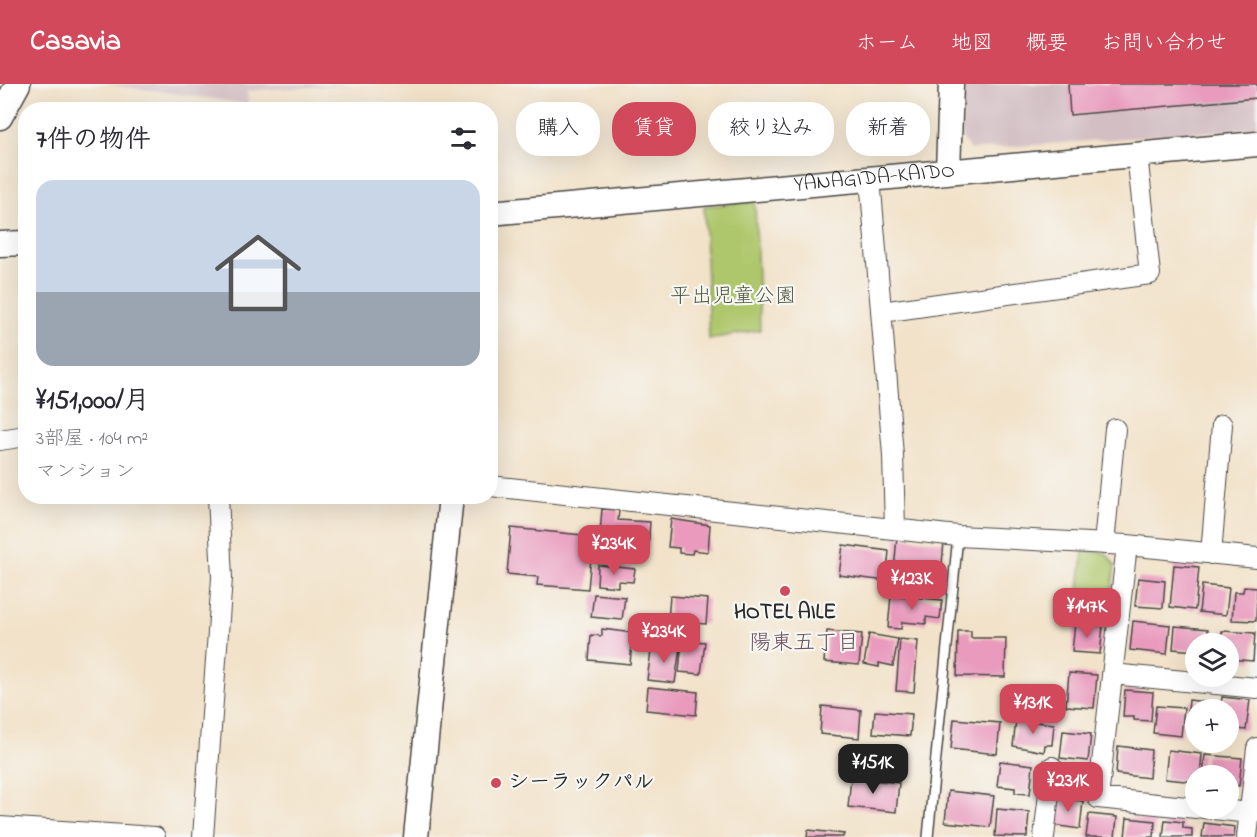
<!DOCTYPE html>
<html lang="ja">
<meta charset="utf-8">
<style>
body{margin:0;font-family:"Indie Flower","Klee One",sans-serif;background:#f7f7f7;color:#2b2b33;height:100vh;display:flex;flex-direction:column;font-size:22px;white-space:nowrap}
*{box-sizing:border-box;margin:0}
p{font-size:20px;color:#7c7c81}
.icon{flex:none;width:33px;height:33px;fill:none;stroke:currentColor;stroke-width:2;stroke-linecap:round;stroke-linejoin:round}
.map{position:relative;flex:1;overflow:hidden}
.drawer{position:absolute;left:18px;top:18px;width:480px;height:402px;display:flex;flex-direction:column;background:#fff;border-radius:24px;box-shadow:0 6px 24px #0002}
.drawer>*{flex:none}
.banner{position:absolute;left:516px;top:18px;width:570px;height:54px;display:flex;gap:12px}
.buttons{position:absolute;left:1185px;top:549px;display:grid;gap:12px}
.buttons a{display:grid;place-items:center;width:54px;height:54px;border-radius:50%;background:#fff;box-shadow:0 6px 24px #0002;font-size:30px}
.price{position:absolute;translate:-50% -51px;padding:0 14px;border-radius:12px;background:#d1495b;color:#fff;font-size:20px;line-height:39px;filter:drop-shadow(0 2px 3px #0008)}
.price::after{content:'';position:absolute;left:50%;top:36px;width:18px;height:14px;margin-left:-9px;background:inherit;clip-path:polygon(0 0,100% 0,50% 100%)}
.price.current{background:#222;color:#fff}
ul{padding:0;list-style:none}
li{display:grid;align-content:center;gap:12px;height:318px;padding:0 18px}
li span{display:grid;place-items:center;height:186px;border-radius:18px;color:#555}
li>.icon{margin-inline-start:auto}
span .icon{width:108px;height:108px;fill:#fffc;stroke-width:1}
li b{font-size:26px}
h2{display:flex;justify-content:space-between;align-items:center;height:72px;padding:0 18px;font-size:26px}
.tag{padding:0 21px;border-radius:24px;background:#fff;box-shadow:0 6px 24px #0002;font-size:21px;line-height:54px}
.tag.current{background:#d1495b;color:#fff}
header{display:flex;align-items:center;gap:36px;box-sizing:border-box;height:84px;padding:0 30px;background:#d1495b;color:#fff}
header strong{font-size:28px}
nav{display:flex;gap:33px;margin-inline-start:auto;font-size:21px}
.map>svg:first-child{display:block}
.industrial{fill:#d2bec3}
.green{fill:#afc76c;stroke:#6d794c;stroke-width:1.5}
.building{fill:#e99abd}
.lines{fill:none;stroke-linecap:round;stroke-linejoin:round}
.service-casing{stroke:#494643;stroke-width:12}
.minor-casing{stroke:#494643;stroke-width:22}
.tertiary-casing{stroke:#494643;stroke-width:27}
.service{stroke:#fff;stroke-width:9}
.minor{stroke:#fff;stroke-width:20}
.tertiary{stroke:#fff;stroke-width:24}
.poi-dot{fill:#d1495b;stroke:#f6f6f2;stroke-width:2}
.labels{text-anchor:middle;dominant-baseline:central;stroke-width:4.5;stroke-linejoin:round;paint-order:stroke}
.street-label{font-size:21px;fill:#2b2b2b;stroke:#f6f6f2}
.park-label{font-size:21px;fill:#535a3e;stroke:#f6f6f2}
.poi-label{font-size:21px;font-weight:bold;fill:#2b2b2b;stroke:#f6f6f2}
.neighbourhood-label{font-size:22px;fill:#6e525e;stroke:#f6f6f2}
</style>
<header>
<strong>Casavia</strong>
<nav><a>ホーム</a><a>地図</a><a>概要</a><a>お問い合わせ</a></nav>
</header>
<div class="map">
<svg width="1257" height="753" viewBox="0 0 1257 753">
<rect width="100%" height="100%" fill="#f6f6f2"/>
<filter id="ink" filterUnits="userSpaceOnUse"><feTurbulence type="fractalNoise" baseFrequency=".0167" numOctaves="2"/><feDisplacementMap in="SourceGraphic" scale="12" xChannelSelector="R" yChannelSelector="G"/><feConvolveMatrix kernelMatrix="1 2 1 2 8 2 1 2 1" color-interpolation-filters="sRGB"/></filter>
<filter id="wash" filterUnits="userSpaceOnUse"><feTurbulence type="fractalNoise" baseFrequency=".008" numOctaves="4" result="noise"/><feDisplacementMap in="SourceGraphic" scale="24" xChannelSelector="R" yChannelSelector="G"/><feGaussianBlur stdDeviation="1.35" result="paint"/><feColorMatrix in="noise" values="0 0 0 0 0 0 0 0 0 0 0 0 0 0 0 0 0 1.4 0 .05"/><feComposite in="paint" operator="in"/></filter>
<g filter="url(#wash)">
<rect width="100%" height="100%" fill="#f2e2c9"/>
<path class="industrial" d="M 106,0 L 356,0 L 247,7 L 248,20 Z
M 963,0 L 1257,0 L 1257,44 L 971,66 L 962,54 Z"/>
<path class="green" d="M 755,118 L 760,246 L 709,255 L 704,122 Z
M 1083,467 L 1106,469 L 1115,481 L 1109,531 L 1077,527 Z"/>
<g id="blocks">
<path class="building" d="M 1068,0 L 1257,0 L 1257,14 L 1070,31 Z
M 602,425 L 619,426 L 618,436 L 650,438 L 648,465 L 599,461 Z
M 671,435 L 710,441 L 708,468 L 693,466 L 692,470 L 679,469 L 679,464 L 668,463 Z
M 511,444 L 593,452 L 588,505 L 537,501 L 538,493 L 507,490 Z
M 897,453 L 944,458 L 941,491 L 894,487 Z
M 843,461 L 889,467 L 886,497 L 839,491 Z
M 598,481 L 635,485 L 633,498 L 618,497 L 618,503 L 597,501 Z
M 1174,481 L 1199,483 L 1195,526 L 1170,523 Z
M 1138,494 L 1165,497 L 1163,524 L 1135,522 Z
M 1202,501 L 1229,504 L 1226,531 L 1199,528 Z
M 1244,503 L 1257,504 L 1256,537 L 1232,536 L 1234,508 L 1243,508 Z
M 594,510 L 625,513 L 622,536 L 591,533 Z
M 891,511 L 942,516 L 940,535 L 926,533 L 926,540 L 902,538 L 901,545 L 888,544 Z
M 670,512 L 708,515 L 706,540 L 668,537 Z
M 1133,537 L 1170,541 L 1167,570 L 1130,566 Z
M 1075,539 L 1103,542 L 1100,570 L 1072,568 Z
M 1175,542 L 1208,545 L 1207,560 L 1196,560 L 1196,567 L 1173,565 Z
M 602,545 L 633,549 L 630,580 L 589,576 L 591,551 L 602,552 Z
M 827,547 L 862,550 L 859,581 L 824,578 Z
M 958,547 L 971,547 L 971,554 L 1006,554 L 1005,593 L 957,592 Z
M 1222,547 L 1255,549 L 1253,577 L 1228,575 L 1228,560 L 1221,560 Z
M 869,550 L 898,555 L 893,582 L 879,579 L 879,583 L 864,580 Z
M 900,555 L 918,557 L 914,608 L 896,607 Z
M 682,556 L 705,558 L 701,590 L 679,588 Z
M 652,560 L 680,563 L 675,599 L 647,596 Z
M 1069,589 L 1097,591 L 1094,624 L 1066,622 Z
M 648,603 L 698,608 L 696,631 L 646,626 Z
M 1125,606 L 1153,608 L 1151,637 L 1134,636 L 1134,633 L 1123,633 Z
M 1222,613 L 1250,616 L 1246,646 L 1228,644 L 1228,626 L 1220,626 Z
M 1189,616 L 1205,618 L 1204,623 L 1210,624 L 1210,626 L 1196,626 L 1196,648 L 1186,647 Z
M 822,622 L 861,626 L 859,654 L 820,650 Z
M 1156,622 L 1184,624 L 1181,652 L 1153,649 Z
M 875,627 L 912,630 L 910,652 L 873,649 Z
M 954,635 L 1000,639 L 997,670 L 951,665 Z
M 1016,636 L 1054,640 L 1052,661 L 1045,661 L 1044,668 L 1013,662 Z
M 1063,647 L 1091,650 L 1088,677 L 1060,674 Z
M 1118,662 L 1151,666 L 1149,694 L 1116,690 Z
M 1168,666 L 1202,670 L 1200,692 L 1196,692 L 1196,698 L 1165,695 Z
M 1205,671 L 1242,674 L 1239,702 L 1228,701 L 1228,692 L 1203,692 Z
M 1000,677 L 1033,681 L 1030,710 L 1015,709 L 1015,704 L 997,702 Z
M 851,694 L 899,699 L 896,728 L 848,723 Z
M 948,707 L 994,712 L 990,743 L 945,738 Z
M 1055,714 L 1083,717 L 1080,745 L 1052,741 Z
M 997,725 L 1029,728 L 1027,753 L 995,752 Z
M 1089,730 L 1117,733 L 1115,753 L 1086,753 Z
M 1127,734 L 1155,737 L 1154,753 L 1125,753 Z
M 1165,736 L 1183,738 L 1183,744 L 1192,745 L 1192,753 L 1163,753 Z
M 1204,739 L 1235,743 L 1234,753 L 1202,753 Z
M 808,746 L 844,750 L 843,753 L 807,753 Z"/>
</g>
</g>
<g filter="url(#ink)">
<use href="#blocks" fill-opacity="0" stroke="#494643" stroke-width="1.5"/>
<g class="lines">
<defs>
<path id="service" d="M 928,753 L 958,452"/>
<path id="minor" d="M 870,94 L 893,371 L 895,445
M 882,228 L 1150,190 L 1137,70
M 0,356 L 26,352
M 490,402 L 958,452 L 1127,461 L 1257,474
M 1104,460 L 1115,345
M 1127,461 L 1098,714 L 1196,724
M 1211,470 L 1222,341
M 1112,590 L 1257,604
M 1204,724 L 1250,729
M 0,743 L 155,753
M 203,753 L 222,494 L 218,412
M 1044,753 L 1052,683
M 1247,753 L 1257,664"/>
<g id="tertiary">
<path d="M 0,33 L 18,0"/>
<path d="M 948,87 L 951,0"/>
<path id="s1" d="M 490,129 L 1257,60"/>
<path d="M 0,160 L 26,159"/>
<path d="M 416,753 L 451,412"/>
</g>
</defs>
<use href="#service" class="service-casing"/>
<use href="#minor" class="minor-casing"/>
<use href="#tertiary" class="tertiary-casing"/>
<use href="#service" class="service"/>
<use href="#minor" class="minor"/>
<use href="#tertiary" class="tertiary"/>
</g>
</g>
<g class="poi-dot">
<circle cx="785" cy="507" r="6"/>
<circle cx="496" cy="699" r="6"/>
</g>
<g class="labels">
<g class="street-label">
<text stroke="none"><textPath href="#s1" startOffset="386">YANAGIDA-KAIDO</textPath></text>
</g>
<g class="park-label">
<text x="733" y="213">平出児童公園</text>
</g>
<g class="poi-label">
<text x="785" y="529">HOTEL AILE</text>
<text x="508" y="699" text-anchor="start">シーラックパル</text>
</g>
<g class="neighbourhood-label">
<text x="804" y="560">陽東五丁目</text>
</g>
</g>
</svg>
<div class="buttons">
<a><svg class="icon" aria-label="layers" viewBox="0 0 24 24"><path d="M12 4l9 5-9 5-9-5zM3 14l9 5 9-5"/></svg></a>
<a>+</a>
<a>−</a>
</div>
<b class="price" style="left:614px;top:492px">¥234K</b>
<b class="price" style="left:912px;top:527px">¥123K</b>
<b class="price" style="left:1087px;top:555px">¥147K</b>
<b class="price" style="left:664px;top:580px">¥234K</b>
<b class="price" style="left:1033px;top:651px">¥131K</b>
<b class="price current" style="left:873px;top:711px">¥151K</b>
<b class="price" style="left:1068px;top:729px">¥231K</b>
<div class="banner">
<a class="tag">購入</a>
<a class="tag current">賃貸</a>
<a class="tag">絞り込み</a>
<a class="tag">新着</a>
</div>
<section class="drawer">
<h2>7件の物件<svg class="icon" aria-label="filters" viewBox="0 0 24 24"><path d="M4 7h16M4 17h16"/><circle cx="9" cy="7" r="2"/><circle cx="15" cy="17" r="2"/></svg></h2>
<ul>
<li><span style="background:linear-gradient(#c9d6e8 60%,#9aa5b1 0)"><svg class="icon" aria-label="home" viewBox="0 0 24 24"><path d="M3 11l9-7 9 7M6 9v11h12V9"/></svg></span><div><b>¥151,000/月</b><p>3部屋 · 104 m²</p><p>マンション</p></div></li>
</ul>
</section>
</div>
